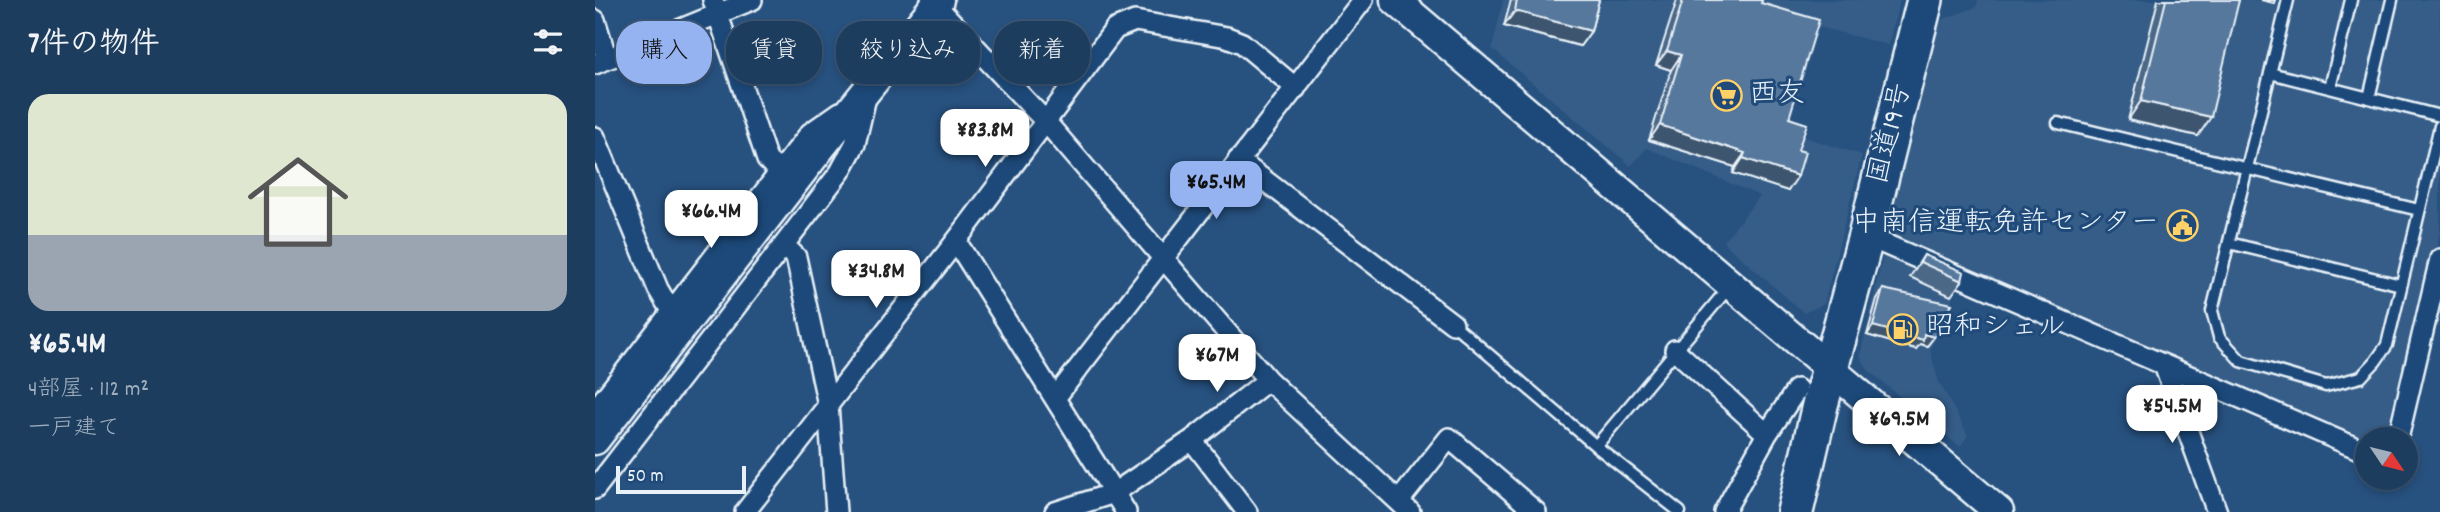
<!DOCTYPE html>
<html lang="ja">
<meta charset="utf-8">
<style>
body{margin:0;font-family:Dekko,"Klee One",sans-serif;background:#2a4868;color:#f1f3f6;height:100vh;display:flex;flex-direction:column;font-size:26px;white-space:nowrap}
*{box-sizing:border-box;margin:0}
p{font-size:23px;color:#a0aebd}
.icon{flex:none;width:38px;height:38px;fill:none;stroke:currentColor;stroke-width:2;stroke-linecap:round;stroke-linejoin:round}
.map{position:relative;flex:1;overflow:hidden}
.side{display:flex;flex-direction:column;background:#1d3d5f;width:595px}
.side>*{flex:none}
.top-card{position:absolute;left:21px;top:21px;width:665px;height:63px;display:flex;gap:14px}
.needle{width:46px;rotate:125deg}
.buttons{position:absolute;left:1760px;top:427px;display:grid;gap:14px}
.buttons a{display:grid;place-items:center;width:63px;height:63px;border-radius:50%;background:#1d3d5f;box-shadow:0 4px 10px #0003,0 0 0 2px #3b5674;font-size:35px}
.scale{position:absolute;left:21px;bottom:18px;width:130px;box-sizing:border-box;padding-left:7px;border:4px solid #e8f1f8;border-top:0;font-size:19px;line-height:24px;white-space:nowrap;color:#e8f1f8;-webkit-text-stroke:5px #1f4a7a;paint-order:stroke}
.price{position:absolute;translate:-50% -60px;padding:0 16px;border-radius:14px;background:#fff;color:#222;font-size:23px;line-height:46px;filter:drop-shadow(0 2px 4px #0008)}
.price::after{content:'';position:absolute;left:50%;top:42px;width:21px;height:16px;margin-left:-10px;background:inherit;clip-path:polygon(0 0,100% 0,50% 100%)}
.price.current{background:#95b2f1;color:#111}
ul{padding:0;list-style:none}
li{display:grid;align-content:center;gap:14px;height:371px;padding:0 28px}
li span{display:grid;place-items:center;height:217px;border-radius:21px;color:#555}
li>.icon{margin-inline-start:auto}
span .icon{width:126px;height:126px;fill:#fffc;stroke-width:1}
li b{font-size:30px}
h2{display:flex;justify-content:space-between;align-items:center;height:84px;padding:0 28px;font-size:30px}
.pill{padding:0 24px;border-radius:28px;background:#1d3d5f;box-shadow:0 4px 10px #0003,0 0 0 2px #3b5674;font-size:24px;line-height:63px}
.pill.current{background:#95b2f1;color:#111}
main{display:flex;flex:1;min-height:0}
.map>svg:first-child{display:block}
.built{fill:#355d88}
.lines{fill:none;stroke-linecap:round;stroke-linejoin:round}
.lane-casing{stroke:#e8f1f8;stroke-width:15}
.street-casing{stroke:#e8f1f8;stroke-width:24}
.secondary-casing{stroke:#e8f1f8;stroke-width:33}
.highway-casing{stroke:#e8f1f8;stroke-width:40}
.lane{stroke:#1f4a7a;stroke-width:10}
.street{stroke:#1f4a7a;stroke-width:19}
.secondary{stroke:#1f4a7a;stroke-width:28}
.highway{stroke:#1f4a7a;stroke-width:35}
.wall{fill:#4b6787;stroke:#e8f1f8;stroke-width:2}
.shaded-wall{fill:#3d546e;stroke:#e8f1f8;stroke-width:2}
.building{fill:#57789d;stroke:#e8f1f8;stroke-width:2}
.labels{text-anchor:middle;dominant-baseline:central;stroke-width:6;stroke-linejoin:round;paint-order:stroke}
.poi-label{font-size:28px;fill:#e8f1f8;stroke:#1f4a7a;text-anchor:start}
.street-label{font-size:28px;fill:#e8f1f8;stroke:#1f4a7a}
</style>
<main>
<section class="side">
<h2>7件の物件<svg class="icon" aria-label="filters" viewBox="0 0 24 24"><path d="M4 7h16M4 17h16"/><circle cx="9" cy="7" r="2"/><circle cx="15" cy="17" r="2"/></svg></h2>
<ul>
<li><span style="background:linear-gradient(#dfe7d0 65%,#9aa5b1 0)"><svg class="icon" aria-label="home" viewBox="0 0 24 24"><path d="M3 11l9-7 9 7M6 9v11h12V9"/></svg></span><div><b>¥65.4M</b><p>4部屋 · 112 m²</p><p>一戸建て</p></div></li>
</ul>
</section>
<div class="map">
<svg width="1845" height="512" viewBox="0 0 1845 512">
<rect width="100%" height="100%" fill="#27517f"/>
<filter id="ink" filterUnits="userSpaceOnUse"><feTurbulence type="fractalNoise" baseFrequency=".0143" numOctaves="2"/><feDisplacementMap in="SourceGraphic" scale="14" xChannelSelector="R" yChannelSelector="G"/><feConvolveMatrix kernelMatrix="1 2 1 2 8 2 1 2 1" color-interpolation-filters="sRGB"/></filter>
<g filter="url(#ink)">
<path class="built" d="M 908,0 L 1305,0 L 1293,45 L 1224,27 L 1192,132 L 1267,155 L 1229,304 L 1209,313 L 1128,242 L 1165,196 L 1052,148 L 1036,166 L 897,49 Z
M 1383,0 L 1845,0 L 1845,232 L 1797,428 L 1789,439 L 1773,439 L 1773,446 L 1289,237 L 1296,211 L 1299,209 L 1343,21 L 1381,7 Z
M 1289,252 L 1364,283 L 1335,350 L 1344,382 L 1373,435 L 1365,447 L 1273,370 L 1265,356 Z"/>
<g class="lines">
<defs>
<path id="lane" d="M 1693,0 L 1617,311 L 1624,337 L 1646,361 L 1731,386 L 1766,377 L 1780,362 L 1792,345 L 1845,126
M 1675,73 L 1845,116
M 1735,88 L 1756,0
M 1774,98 L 1797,0
M 1463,123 L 1824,210
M 1634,243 L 1806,285
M 858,324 L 1001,446 L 1085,512
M 1001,446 L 1135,286"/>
<path id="street" d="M 118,0 L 172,160 L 184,171
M 336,0 L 451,122 L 673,380 L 815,512
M 0,20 L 12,59
M 0,64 L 157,0
M 0,137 L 63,289 L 76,311
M 643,160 L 858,324
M 1271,236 L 1773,453
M 361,241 L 531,512
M 189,245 L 201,257 L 233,405 L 241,512
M 1080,350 L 1172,434
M 1569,365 L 1622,512
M 461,397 L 768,0
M 0,410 L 215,133 L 245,112
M 1799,439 L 1805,430 L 1845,259
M 597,440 L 652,512
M 0,489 L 245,172 L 260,144 L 271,97
M 804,501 L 854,438 L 941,512
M 150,512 L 361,241 L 520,29 L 540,21 L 632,37 L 647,43 L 701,88
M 460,512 L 519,493 L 597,440 L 673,380
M 1129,512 L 1172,434 L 1202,389"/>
<path id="secondary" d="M 800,0 L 1404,512
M 0,440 L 224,150 L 344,0"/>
<path id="highway" d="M 1200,512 L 1225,405 L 1271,236 L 1330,0"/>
</defs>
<use href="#lane" class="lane-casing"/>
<use href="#street" class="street-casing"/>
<use href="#secondary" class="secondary-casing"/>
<use href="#highway" class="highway-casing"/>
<use href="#lane" class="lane"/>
<use href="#street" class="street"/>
<use href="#secondary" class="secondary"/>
<use href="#highway" class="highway"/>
</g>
<path class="wall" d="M 916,0 L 1004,0 L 996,31 L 985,46 L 909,26 Z
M 1082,0 L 1167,0 L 1166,3 L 1203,150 L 1193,191 L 1138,173 L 1140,167 L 1054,140 L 1076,70 L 1061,65 Z
M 1563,0 L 1644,0 L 1603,136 L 1533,120 Z
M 1329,255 L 1367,281 L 1356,296 L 1315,277 Z
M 1288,289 L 1339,337 L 1332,346 L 1325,344 L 1321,349 L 1272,335 L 1282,299 Z"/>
<path class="shaded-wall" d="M 1666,0 L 1680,0 L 1679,3 Z
M 920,11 L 996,31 L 985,46 L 909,26 Z
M 1072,51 L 1086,55 L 1076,70 L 1061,65 Z
M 1546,101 L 1616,117 L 1603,136 L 1533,120 Z
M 1065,125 L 1150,153 L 1140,167 L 1054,140 Z
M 1148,158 L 1203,176 L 1193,191 L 1138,173 Z
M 1278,326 L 1329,334 L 1339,337 L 1332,346 L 1325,344 L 1321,349 L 1272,335 Z"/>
<path class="building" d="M 922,0 L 1004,0 L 996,31 L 920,11 Z
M 1088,0 L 1167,0 L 1166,3 L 1224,20 L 1194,118 L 1212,124 L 1203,150 L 1210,152 L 1203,176 L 1148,158 L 1150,153 L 1065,125 L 1086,55 L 1072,51 Z
M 1571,0 L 1644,0 L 1616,117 L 1546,101 Z
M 1329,255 L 1369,272 L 1367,281 L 1325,262 Z
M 1288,289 L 1357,304 L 1339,337 L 1329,334 L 1328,340 L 1278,326 Z"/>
</g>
<defs>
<symbol id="supermarket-ring" viewBox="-11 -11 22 22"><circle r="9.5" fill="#1f4a7a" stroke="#ffd166" stroke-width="1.5"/><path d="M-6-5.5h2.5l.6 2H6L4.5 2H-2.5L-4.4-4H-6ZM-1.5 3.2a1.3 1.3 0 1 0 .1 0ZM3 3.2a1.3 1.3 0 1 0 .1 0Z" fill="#ffd166"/></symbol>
<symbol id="civic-ring" viewBox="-11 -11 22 22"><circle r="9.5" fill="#1f4a7a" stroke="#ffd166" stroke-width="1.5"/><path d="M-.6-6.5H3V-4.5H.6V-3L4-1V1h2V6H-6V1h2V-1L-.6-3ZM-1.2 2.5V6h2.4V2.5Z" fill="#ffd166"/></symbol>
<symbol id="fuel-ring" viewBox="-11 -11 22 22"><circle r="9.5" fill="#1f4a7a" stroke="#ffd166" stroke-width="1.5"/><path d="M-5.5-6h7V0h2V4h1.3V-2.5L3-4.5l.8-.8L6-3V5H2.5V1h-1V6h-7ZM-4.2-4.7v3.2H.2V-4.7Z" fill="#ffd166"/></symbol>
</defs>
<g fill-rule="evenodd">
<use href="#supermarket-ring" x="1114" y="78" width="35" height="35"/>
<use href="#civic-ring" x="1570" y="208" width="35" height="35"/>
<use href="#fuel-ring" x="1290" y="312" width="35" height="35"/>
</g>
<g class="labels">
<g class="poi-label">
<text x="1154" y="96">西友</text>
<text x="1564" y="225" text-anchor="end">中南信運転免許センター</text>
<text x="1331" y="329">昭和シェル</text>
</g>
<g class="street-label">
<text transform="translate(1297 134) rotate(-76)">国道19号</text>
</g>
</g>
</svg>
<div class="buttons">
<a><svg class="needle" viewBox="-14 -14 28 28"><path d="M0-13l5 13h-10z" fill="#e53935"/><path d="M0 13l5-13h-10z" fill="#a0aebd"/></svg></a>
</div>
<div class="scale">50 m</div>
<b class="price" style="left:390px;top:169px">¥83.8M</b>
<b class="price current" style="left:621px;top:221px">¥65.4M</b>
<b class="price" style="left:116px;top:250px">¥66.4M</b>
<b class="price" style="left:281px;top:310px">¥34.8M</b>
<b class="price" style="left:622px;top:394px">¥67M</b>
<b class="price" style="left:1577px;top:445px">¥54.5M</b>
<b class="price" style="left:1304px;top:458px">¥69.5M</b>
<div class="top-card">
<a class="pill current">購入</a>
<a class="pill">賃貸</a>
<a class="pill">絞り込み</a>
<a class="pill">新着</a>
</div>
</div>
</main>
